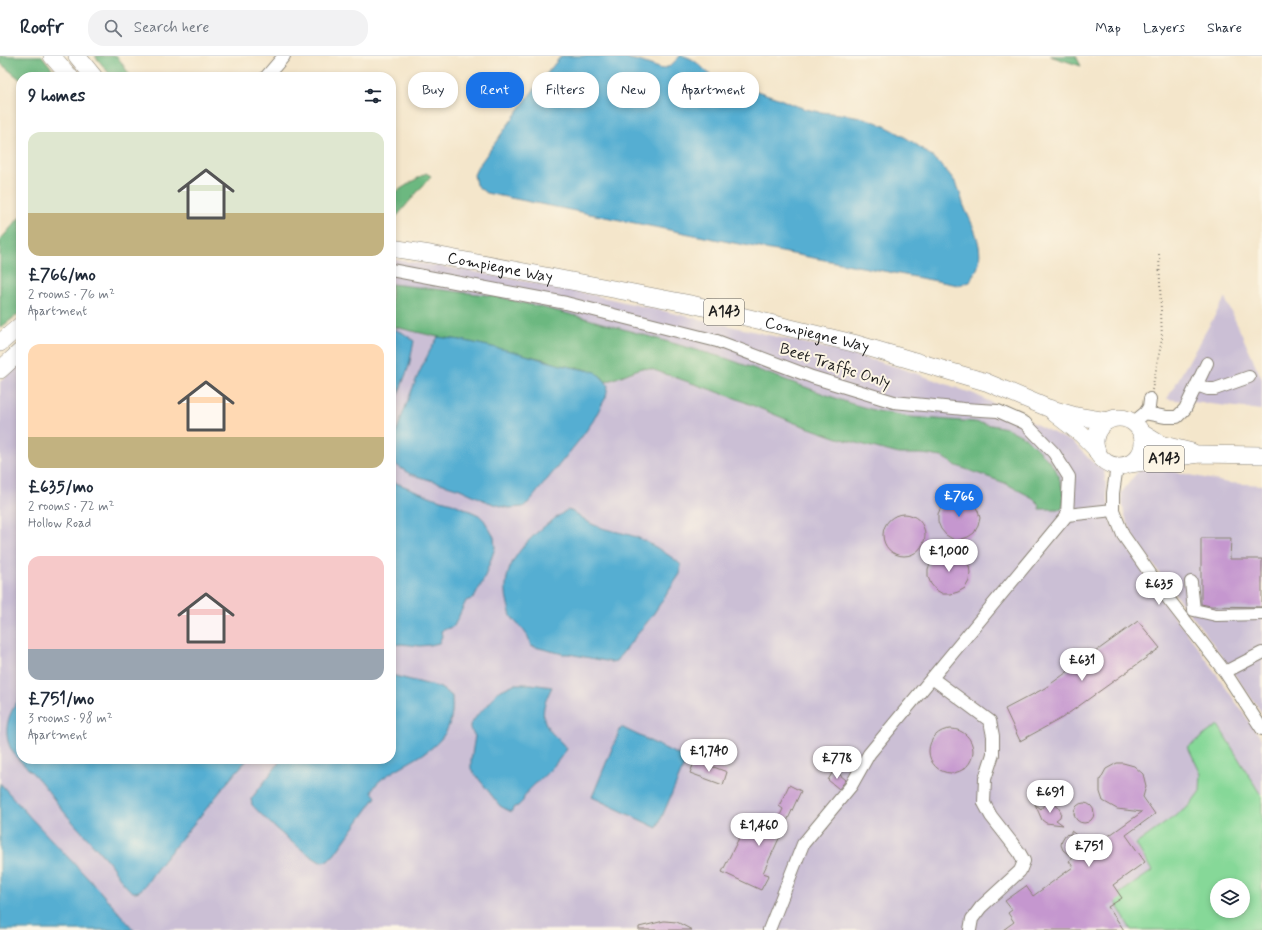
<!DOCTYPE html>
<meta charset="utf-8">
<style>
body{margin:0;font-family:Mynerve,sans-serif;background:#f2f2f3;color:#1f2937;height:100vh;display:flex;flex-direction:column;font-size:15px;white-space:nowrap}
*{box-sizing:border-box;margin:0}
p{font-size:13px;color:#747a83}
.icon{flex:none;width:22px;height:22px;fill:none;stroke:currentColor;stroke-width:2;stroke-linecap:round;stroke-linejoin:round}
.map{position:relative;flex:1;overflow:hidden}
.details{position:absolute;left:16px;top:16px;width:380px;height:692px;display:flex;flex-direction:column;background:#fff;border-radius:16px;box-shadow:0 2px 6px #0003}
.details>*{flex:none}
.top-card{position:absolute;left:408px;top:16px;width:380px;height:36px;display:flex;gap:8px}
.controls{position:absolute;left:1210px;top:822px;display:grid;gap:8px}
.controls a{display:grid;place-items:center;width:40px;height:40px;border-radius:50%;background:#fff;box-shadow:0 2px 6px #0003;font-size:20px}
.price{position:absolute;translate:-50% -34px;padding:0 9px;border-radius:14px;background:#fff;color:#222;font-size:13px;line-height:26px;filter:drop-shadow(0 1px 2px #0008)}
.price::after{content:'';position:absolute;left:50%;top:24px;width:12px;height:9px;margin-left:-6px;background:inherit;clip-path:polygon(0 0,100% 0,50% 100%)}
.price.on{background:#1a73e8;color:#fff}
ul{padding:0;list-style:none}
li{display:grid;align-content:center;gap:8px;height:212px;padding:0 12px}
li span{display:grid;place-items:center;height:124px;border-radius:12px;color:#555}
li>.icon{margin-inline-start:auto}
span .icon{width:72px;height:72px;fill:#fffc;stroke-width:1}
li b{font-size:17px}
h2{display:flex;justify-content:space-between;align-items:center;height:48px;padding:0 12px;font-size:17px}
.tag{padding:0 14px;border-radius:16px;background:#fff;box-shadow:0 2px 6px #0003;font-size:14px;line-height:36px}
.tag.on{background:#1a73e8;color:#fff}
header{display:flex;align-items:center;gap:24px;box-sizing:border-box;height:56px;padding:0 20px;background:#fff;border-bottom:1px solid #e0e1e3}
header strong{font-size:19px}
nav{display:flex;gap:22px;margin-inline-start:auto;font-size:14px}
.search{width:280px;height:36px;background:#f2f2f3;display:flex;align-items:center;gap:10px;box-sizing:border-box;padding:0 14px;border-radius:16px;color:#747a83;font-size:15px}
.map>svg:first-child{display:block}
.industrial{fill:#cbbfd5;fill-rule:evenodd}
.green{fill:#86d898;stroke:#517a5a;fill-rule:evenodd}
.forest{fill:#6cb880;stroke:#446a4e}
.water{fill:#55aed2;stroke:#386577}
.building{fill:#c597cf}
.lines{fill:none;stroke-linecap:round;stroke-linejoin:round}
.minor-casing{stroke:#888174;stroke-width:14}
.highway-casing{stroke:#888174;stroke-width:18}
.path{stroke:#888174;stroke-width:2;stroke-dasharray:1 3;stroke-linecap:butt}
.minor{stroke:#fff;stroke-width:12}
.highway{stroke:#fff;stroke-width:17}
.labels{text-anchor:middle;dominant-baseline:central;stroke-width:4;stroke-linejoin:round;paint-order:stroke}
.shield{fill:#fcf5e5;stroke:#5f5d58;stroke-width:1}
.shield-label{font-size:15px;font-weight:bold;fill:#1c1c1c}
.street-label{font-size:16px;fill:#1c1c1c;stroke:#fcf5e5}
</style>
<header>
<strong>Roofr</strong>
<div class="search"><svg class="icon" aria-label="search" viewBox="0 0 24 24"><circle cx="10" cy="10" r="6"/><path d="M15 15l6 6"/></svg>Search here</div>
<nav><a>Map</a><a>Layers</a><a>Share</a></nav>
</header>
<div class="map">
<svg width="1262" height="874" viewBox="0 0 1262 874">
<rect width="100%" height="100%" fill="#fcf5e5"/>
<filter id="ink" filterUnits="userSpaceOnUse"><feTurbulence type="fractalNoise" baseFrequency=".025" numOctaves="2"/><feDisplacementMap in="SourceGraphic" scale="8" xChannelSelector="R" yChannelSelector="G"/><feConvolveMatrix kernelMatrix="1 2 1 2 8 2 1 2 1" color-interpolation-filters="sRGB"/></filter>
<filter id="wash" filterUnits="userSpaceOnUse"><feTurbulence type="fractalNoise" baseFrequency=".012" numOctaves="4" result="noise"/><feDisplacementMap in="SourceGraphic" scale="16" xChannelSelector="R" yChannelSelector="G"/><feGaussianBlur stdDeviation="0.9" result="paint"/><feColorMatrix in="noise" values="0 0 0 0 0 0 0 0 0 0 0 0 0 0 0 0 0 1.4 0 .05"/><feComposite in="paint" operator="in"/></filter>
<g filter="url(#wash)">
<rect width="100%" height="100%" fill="#f4e6cb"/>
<path class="industrial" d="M 391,203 L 465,214 L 567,233 L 835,294 L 898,311 L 974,338 L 1074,387 L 1091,405 L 1104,414 L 1111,468 L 1126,489 L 1160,542 L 1197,590 L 1262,684 L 1262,874 L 0,874 L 0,326 L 21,305 L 21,703 L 391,703 ZM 1217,829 L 1243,829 L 1243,855 L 1217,855 Z
M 1225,242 L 1262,323 L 1262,354 L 1167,343 Z
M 1152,411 L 1228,427 L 1262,429 L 1262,657 L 1208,581 L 1167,528 L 1133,479 L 1124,458 L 1121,437 L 1139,414 Z"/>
<path class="green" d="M 1218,669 L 1262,741 L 1262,874 L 1131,874 L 1113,842 L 1152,815 L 1136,788 L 1189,750 L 1200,735 L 1201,718 L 1188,691 ZM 1217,829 L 1243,829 L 1243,855 L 1217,855 Z"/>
<path class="forest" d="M 0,0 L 42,0 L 59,21 L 21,21 L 21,24 L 0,7 Z
M 95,0 L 117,0 L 131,21 L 112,21 Z
M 1050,0 L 1076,0 L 1081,10 Z
M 426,117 L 431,120 L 391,167 L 391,139 Z
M 21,160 L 21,256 L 0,272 L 0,184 Z
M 391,228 L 495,240 L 581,261 L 728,303 L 849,347 L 877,355 L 910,361 L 975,366 L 1007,372 L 1026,382 L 1048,404 L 1056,414 L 1062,430 L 1064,445 L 1062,453 L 1039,453 L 1040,449 L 1033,442 L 1005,427 L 957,410 L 942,401 L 923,398 L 899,398 L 838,382 L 795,367 L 735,342 L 651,313 L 641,312 L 606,326 C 596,311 576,313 560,309 C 555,308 551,306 547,304 L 461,284 L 438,281 L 391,270 Z"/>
<path class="water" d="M 561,0 L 616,0 L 639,5 L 662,13 L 670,10 L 680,0 C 698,0 706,21 723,26 C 739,31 756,34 772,40 C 784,44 794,50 806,53 C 824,58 842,57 860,61 C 891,68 941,101 957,129 C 961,137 962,147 966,155 C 974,171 985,195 977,213 C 975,217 972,221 970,226 L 958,229 L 739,188 L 486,137 L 476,129 L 474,119 L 477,112 L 528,41 Z
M 391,272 L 403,277 L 414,285 L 409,310 L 391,357 Z
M 438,281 L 461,284 L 515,296 L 561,309 L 596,316 L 606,326 L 608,330 L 606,341 L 593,365 L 581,382 L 529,446 L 523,451 L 509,452 L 501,450 L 488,446 L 460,433 L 410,418 L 396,409 L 394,403 L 395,397 L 391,396 L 391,390 C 405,353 417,314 438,281 Z
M 391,425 L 437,443 L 452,447 L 479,459 L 484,464 L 494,481 L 495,492 L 484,523 L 474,542 L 466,545 L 456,566 L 454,570 L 441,575 L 442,580 L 439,587 L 430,589 L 420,590 L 402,588 L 391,589 Z
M 567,454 C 578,456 584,465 594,469 C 608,475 622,476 636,481 C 645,484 675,502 681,509 L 680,518 L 652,560 L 616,605 L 611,606 L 569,598 L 563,598 L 531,590 C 530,587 529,582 527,579 C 523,572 515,567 511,560 C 510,557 509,552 508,548 C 496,505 536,475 567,454 Z
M 391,619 L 439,631 L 452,640 C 452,647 453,655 451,662 C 445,692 414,702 391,717 C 384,721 374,728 372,736 L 376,741 L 334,799 L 328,805 L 320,806 C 294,790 273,771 252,749 L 251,743 L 282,703 L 391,703 Z
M 514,628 L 531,628 L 552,631 C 544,647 538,660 551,676 C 557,682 562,687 567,693 C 561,701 555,709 548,716 C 541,724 524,735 523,745 L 518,750 L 514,751 L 511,756 L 500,750 L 471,713 L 471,704 L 475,680 L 470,673 L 470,669 L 479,657 L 488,649 L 497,636 Z
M 21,641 L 21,703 L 248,703 C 233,718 220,736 207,752 C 189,774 170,795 153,818 C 149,824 142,837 134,836 C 126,835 113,810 107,804 C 95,790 82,777 70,763 C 59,751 50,737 40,725 C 30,713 11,701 8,685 C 4,668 11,653 21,641 Z
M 621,671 L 687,703 L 657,772 L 592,741 Z
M 0,727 L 30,761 L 98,833 L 134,874 L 0,874 Z"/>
<g id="blocks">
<path class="building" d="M 961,441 L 968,443 L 974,448 L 978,455 L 980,462 L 978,470 L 974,477 L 968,481 L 956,485 L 946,479 L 941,473 L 938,466 L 938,458 L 941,451 L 946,445 L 953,442 Z
M883 479a21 21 0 1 1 42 0a21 21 0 1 1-42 0Z
M 1201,482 L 1231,482 L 1230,503 L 1262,503 L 1262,551 L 1211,550 L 1201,548 Z
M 951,496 L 959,498 L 965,503 L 969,510 L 970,517 L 969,525 L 965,532 L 958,536 L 951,538 L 943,538 L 936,534 L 931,528 L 928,521 L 928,513 L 931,506 L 939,497 L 940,498 Z
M 1138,565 L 1160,592 L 1062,662 L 1020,685 L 1005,653 L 1045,632 Z
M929 695a22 22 0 1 1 44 0a22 22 0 1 1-44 0Z
M 695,704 L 727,716 L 723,729 L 690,717 Z
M 1117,707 L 1123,707 L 1134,710 L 1143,718 L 1146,730 L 1143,741 L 1155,758 L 1126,779 L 1145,806 L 1113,829 L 1122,842 L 1108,851 L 1124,874 L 1003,874 L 1014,866 L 1008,857 L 1012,854 L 1005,845 L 1026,830 L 1033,840 L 1073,811 L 1069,805 L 1073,802 L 1063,794 L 1061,789 L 1062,784 L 1065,779 L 1070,778 L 1071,780 L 1071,775 L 1079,781 L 1085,794 L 1099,784 L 1100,786 L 1142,756 L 1117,753 L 1103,745 L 1100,736 L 1100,724 L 1106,713 Z
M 834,714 L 846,724 L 839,733 L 828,724 Z
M 789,729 L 801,735 L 763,817 L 769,819 L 761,834 L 722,816 L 746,768 L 770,780 L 783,753 L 779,750 Z
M1074 757a10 10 0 1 1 20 0a10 10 0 1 1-20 0Z
M 1049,747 L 1054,748 L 1058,751 L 1061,756 L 1060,761 L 1056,764 L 1063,769 L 1046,767 L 1042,764 L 1035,748 L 1041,753 L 1044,749 Z
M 664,865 L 677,866 L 692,874 L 639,874 L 639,871 Z"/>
</g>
</g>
<g filter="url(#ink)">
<use href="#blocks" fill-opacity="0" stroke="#888174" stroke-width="1"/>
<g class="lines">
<defs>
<path id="minor" d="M 266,21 L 284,0
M 391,214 L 566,247 L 717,285 L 812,321 L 894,346 L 964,353 L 998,355 L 1025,367 L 1054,397 L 1069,421 L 1067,459
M 1197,329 L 1208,333 L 1215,333 L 1249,321
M 1145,357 L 1149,351 L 1150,343
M 1134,366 L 1145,357 L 1166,361 L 1177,361 L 1185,353 L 1207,307
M 1117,410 L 1113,437 L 1113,454 L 1123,479 L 1163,536 L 1225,616 L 1262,673
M 1191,526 L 1194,554 L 1216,559 L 1262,558
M 1225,616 L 1262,597
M 932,622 L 990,665 L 993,680 L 993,698 L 985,723 L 984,747 L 991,760 L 1019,796 L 1024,805 L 1020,815 L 981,851 L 972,863 L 970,874
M 769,874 L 803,788 L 851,730 L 869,698 L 1067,459 L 1113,454"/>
<g id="highway">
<path d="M 52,0 L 70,21"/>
<path d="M 77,0 L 94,21"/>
<path id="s1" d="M 391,192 L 430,198 L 691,248 L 853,287 L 986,326 L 1048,352 L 1076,360 L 1107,365"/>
<path d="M 0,287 L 21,269"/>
<path d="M 0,314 L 21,295"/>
<path d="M 1054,357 L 1081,378 L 1096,393"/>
<circle cx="1119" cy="386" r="24"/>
<path d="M 1142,377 L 1160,388 L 1192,396"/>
<path d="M 1130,408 L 1199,398 L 1262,399"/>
</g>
</defs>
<use href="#minor" class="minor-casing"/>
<use href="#highway" class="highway-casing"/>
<path class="path" d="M 1152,334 L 1162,283 L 1159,198"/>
<use href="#minor" class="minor"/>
<use href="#highway" class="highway"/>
</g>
</g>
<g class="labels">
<g class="shield">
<rect x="704" y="243" width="40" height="26" rx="3"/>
<rect x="1144" y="390" width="40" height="26" rx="3"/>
</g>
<g class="shield-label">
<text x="724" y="256">A143</text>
<text x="1164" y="403">A143</text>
</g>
<g class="street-label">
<text stroke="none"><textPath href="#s1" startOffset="111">Compiegne Way</textPath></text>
<text stroke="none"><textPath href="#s1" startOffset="435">Compiegne Way</textPath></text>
<text transform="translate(835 310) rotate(18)">Beet Traffic Only</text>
</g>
</g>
</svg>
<div class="controls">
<a><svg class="icon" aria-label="layers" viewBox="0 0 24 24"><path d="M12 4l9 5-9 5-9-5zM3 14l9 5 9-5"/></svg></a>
</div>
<b class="price on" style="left:959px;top:462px">£766</b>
<b class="price" style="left:949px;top:517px">£1,000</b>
<b class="price" style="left:1159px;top:550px">£635</b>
<b class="price" style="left:1082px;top:626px">£631</b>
<b class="price" style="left:709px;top:717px">£1,740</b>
<b class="price" style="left:837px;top:724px">£778</b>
<b class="price" style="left:1050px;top:758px">£691</b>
<b class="price" style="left:759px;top:791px">£1,460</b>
<b class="price" style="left:1089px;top:812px">£751</b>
<div class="top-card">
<a class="tag">Buy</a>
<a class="tag on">Rent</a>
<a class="tag">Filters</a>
<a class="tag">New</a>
<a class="tag">Apartment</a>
</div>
<section class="details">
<h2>9 homes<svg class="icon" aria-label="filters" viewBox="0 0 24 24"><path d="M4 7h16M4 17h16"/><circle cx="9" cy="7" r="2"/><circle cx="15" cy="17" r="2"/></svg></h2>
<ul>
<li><span style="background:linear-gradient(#dfe7d0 65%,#c2b280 0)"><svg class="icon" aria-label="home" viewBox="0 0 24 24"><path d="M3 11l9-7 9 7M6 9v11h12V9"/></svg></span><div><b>£766/mo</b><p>2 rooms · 76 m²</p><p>Apartment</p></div></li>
<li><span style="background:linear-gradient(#ffd9b3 75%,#c2b280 0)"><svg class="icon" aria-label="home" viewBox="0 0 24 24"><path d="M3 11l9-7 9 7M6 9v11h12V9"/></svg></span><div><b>£635/mo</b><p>2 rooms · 72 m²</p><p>Hollow Road</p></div></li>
<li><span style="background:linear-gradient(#f6c9c9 75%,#9aa5b1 0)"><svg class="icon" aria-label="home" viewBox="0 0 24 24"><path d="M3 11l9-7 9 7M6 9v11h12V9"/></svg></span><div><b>£751/mo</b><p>3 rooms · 98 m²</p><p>Apartment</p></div></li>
</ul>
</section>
</div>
